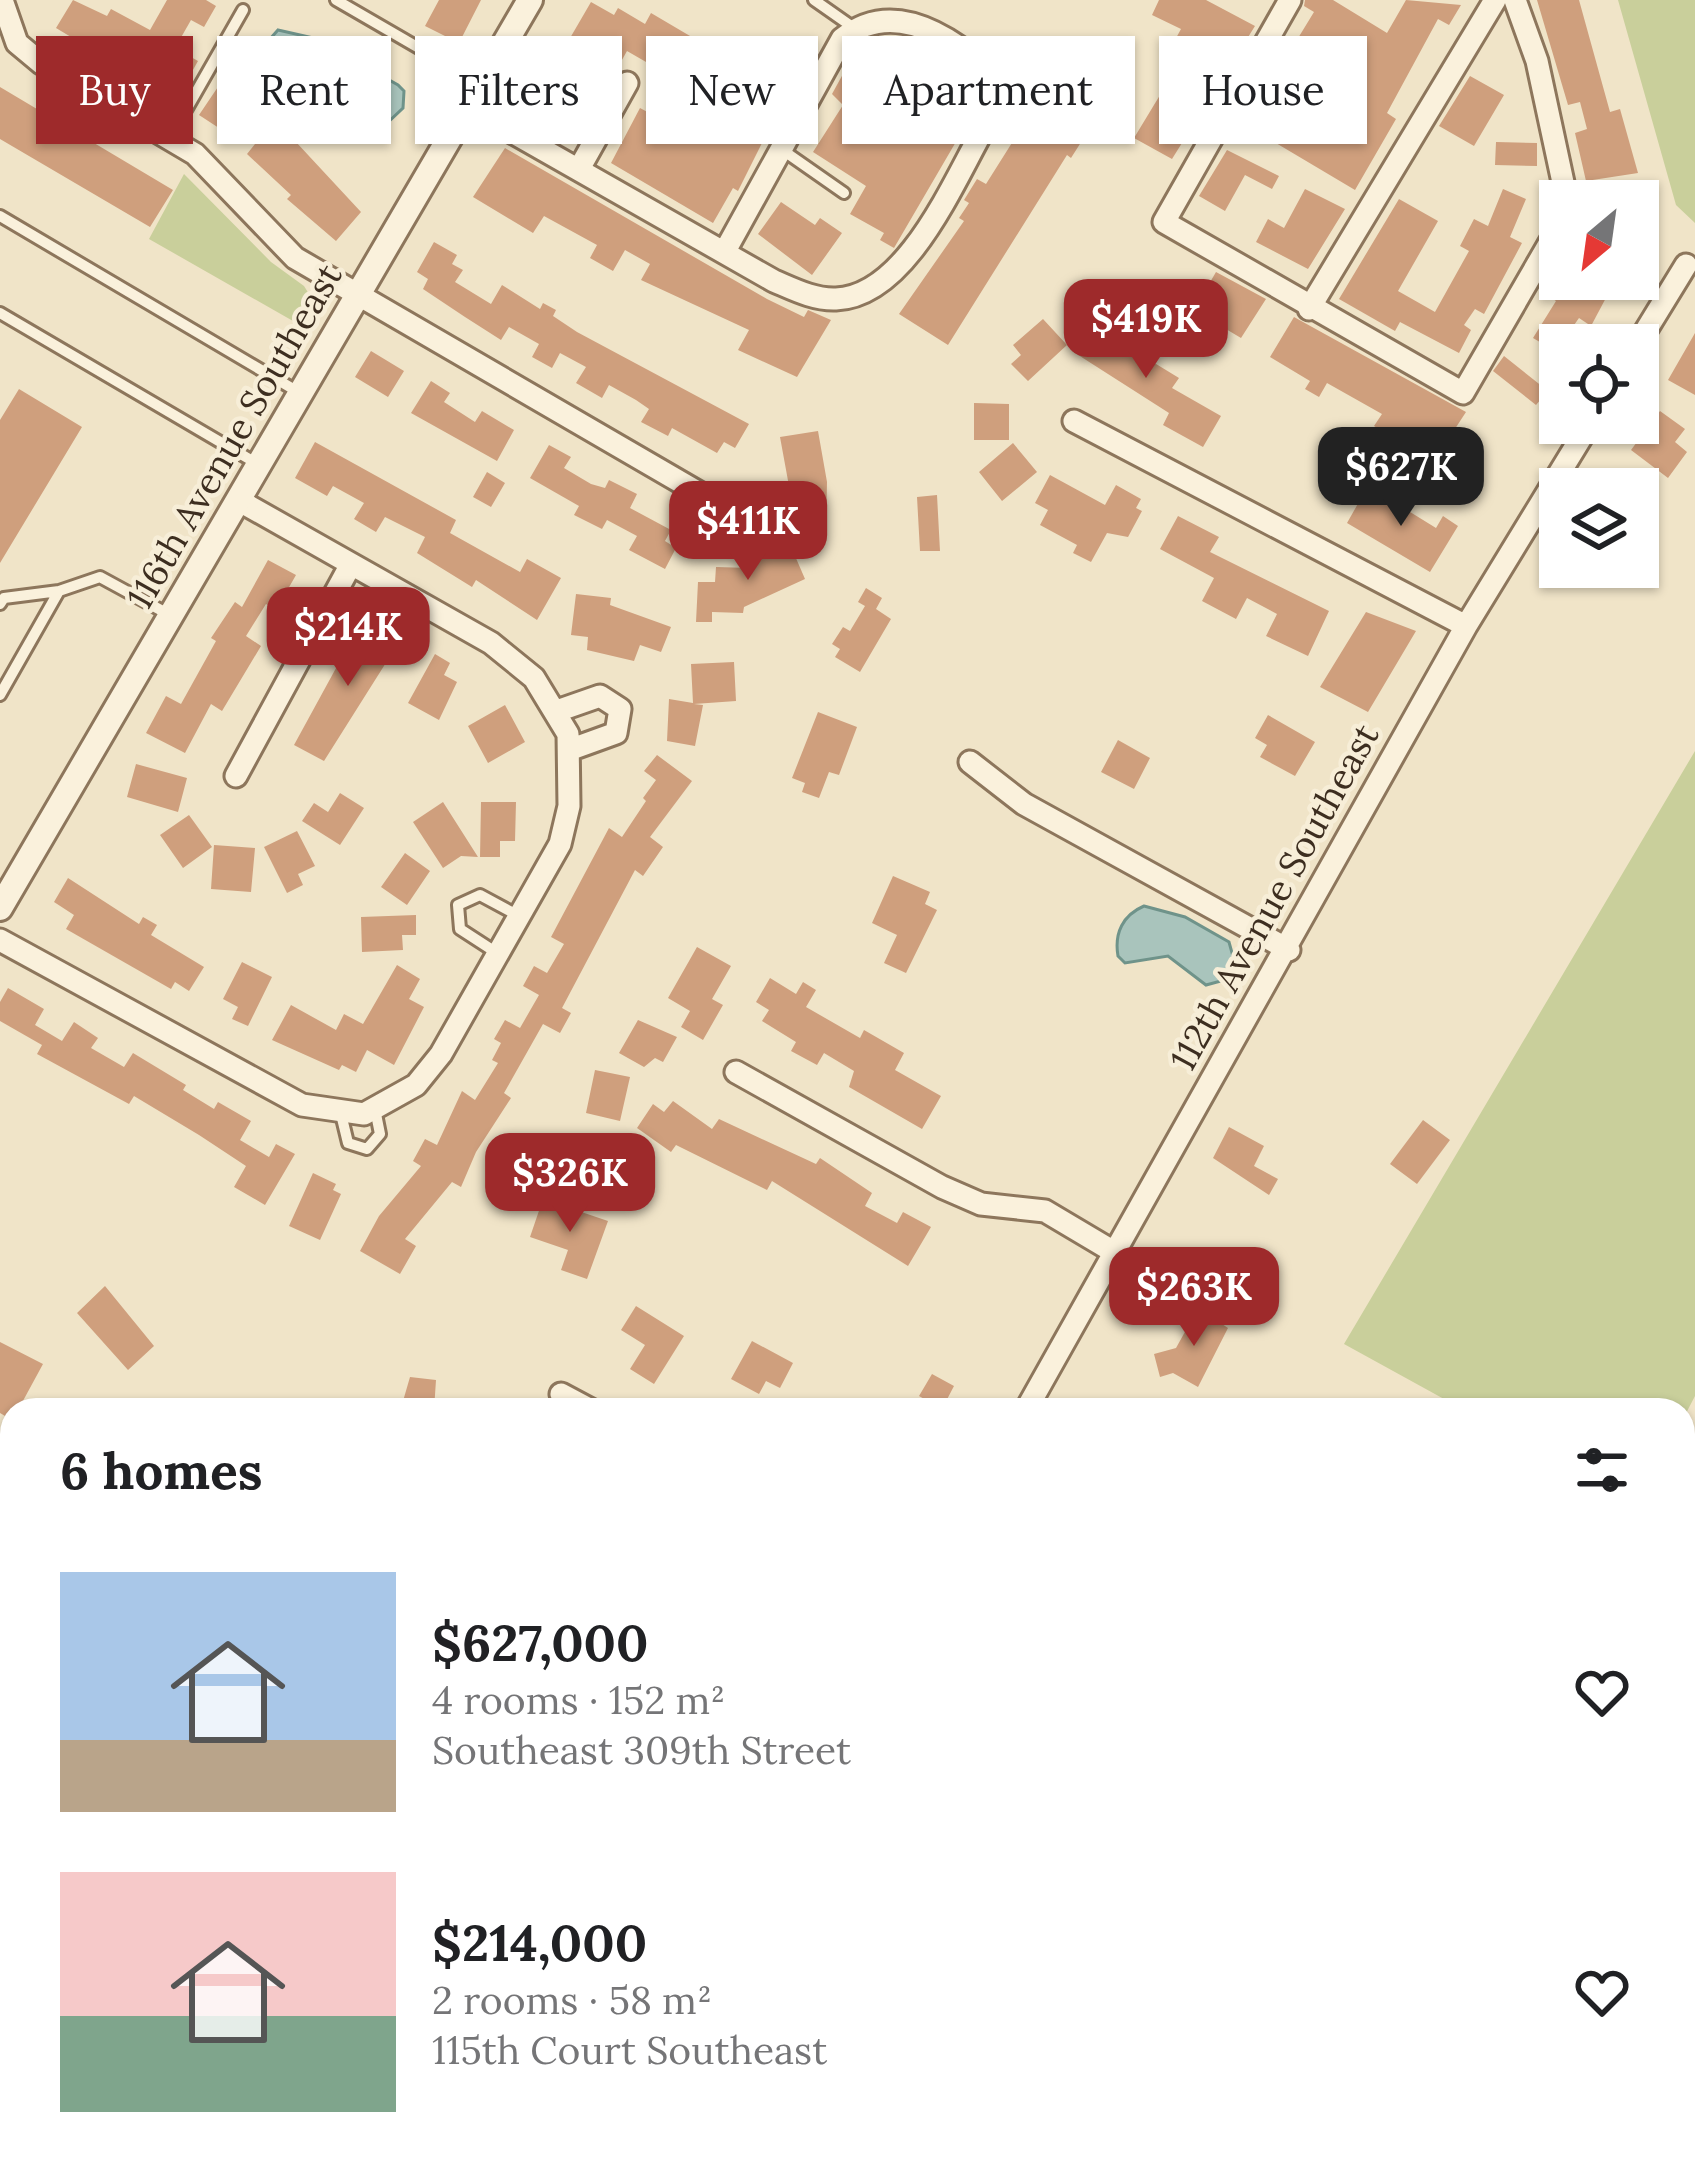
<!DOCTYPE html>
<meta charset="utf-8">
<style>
body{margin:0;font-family:Lora,serif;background:#f6f6f6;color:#202124;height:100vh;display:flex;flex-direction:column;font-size:45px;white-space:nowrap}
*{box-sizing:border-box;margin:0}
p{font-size:39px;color:#757577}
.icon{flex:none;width:66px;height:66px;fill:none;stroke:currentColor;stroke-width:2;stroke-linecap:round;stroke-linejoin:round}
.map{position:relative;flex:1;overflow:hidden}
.sheet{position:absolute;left:0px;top:1398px;width:1695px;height:768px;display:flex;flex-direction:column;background:#fff;border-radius:36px 36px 0 0;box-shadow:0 3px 9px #0004}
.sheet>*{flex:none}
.guide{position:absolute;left:36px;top:36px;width:1623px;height:108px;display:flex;gap:24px}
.needle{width:78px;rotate:209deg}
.fabs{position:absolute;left:1539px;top:180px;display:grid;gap:24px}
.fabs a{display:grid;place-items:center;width:120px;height:120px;border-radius:0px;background:#fff;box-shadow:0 3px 9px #0004;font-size:60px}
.price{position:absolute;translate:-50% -102px;padding:0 27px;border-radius:24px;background:#9e2a2b;color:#fff;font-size:39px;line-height:78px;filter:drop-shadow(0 3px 6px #0008)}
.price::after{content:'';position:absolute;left:50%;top:72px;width:36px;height:27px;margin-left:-18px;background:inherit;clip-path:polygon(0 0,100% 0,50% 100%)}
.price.selected{background:#222;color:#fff}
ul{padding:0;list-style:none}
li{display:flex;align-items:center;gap:36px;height:300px;padding:0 60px}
li span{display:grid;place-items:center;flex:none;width:336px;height:240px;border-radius:0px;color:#555}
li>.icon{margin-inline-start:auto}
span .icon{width:144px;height:144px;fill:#fffc;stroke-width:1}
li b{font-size:51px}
h2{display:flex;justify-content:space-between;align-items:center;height:144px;padding:0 60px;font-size:51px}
.chip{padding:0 42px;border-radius:0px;background:#fff;box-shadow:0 3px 9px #0004;font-size:42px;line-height:108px}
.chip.selected{background:#9e2a2b;color:#fff}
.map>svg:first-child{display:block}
.green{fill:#c9cf9b}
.water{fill:#a9c4bc;stroke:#6f938a;stroke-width:3}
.building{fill:#cf9f7d;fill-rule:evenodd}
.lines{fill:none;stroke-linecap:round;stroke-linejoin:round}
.service-casing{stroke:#8d765c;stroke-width:16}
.minor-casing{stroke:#8d765c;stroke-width:27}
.tertiary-casing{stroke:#8d765c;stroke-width:30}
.service{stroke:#faf1dc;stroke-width:10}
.minor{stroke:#faf1dc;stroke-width:21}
.tertiary{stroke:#faf1dc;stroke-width:24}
.labels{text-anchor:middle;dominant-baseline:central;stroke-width:9;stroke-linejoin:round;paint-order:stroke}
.street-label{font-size:36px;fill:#3d2e20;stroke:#f7eed8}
</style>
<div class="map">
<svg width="1695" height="2166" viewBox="0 0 1695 2166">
<rect width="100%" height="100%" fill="#f0e4c8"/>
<path class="green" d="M 1618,0 L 1695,0 L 1695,223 L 1676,205 Z
M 184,174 L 271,262 L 304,286 L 314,302 L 307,329 L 149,239 Z
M 1695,751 L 1695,1396 L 1683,1419 L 1683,1410 L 1464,1410 L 1344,1344 Z
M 12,2045 L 12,2154 L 219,2154 L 226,2166 L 29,2166 L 0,2150 L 0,2066 Z"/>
<path class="water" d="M 278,30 L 318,39 L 325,57 L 350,58 L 398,85 L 404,91 L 403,108 L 383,127 L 368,119 L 273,53 L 270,39 Z
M 1144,906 L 1185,917 L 1229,942 L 1234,960 L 1221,981 L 1206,985 L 1168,956 L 1125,963 L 1118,956 C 1114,933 1123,915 1144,906 Z"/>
<path class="building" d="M 73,0 L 107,16 L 111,9 L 150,30 L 167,0 L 206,0 L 216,6 L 204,27 L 191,20 L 175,48 L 198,61 L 176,100 L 56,28 Z
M 439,0 L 481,0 L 459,43 L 425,26 Z
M 1159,0 L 1206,0 L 1255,26 L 1172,159 L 1134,138 L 1177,67 L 1164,60 L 1181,29 L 1152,15 Z
M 1305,0 L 1333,0 L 1387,33 L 1406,0 L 1461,5 L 1449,25 L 1438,19 L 1387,113 L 1396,119 L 1355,190 L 1242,123 L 1271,74 L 1320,99 L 1304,128 L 1330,144 L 1365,91 L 1292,48 L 1314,12 L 1304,6 Z
M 1537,0 L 1579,0 L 1610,112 L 1620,109 L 1638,173 L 1586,181 L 1575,133 L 1587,129 L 1580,102 L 1568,105 Z
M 591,2 L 614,15 L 618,8 L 645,24 L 651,13 L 707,46 L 751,66 L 755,60 L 792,82 L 783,97 L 791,101 L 782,116 L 777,113 L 738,191 L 733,188 L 713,223 L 611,163 L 640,108 L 707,144 L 727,111 L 694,93 L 655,97 L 653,66 L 627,51 L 578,138 L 522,107 L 559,40 L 566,45 Z
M 876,41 L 953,90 L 959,80 L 975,89 L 969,99 L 978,104 L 894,248 L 880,240 L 884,233 L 850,214 L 866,186 L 813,152 L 843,105 L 832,94 L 843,74 L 854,81 ZM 892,83 L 925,103 L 910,128 L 878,109 Z
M 1052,76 L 1093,94 L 1076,130 L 1085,136 L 1071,158 L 1067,155 L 948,345 L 899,314 L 964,221 L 959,218 L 969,203 L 964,200 L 977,179 L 986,184 L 1039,100 L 1026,95 L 1033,80 L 1047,86 Z
M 1470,76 L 1504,95 L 1474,146 L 1439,126 Z
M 224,78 L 274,108 L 270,114 L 361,212 L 336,241 L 287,199 L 291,195 L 247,154 L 255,144 L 226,123 L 222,130 L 199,115 Z
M 0,87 L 173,190 L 150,227 L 0,139 Z
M 1496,142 L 1537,143 L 1537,166 L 1495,165 Z
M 505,148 L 767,299 L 804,317 L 808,310 L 831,320 L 797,377 L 738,350 L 749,330 L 641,280 L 650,264 L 625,250 L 613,271 L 590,258 L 597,245 L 544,216 L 533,233 L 473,197 Z
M 1227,150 L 1279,176 L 1272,189 L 1245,175 L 1225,211 L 1199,196 Z
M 1305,189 L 1345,209 L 1308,269 L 1256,242 L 1268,219 L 1284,228 Z
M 1503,189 L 1526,199 L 1510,237 L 1522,243 L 1484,314 L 1475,309 L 1464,325 L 1471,330 L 1459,353 L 1400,322 L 1395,331 L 1339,299 L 1399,199 L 1438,221 L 1398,291 L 1435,312 L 1469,251 L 1460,246 L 1474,219 L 1488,226 Z
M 781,202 L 815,225 L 820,218 L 842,233 L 812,275 L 758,234 Z
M 434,242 L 457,255 L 452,264 L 463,270 L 455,282 L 491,304 L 502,285 L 540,309 L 543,303 L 556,310 L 553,316 L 577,332 L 749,424 L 735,448 L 724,442 L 717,453 L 672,428 L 668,436 L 641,422 L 649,409 L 636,400 L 609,385 L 602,398 L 576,383 L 586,367 L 560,353 L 552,368 L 532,357 L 539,344 L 509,327 L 501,340 L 465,317 L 423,289 L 428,279 L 417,272 Z
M 1216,272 L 1266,299 L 1241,338 L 1194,310 Z
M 1551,279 L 1616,279 L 1591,326 L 1579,318 L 1560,345 L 1560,354 L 1533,338 L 1556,301 L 1542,292 Z
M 1092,317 L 1129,338 L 1125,345 L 1179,378 L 1172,388 L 1221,416 L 1203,447 L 1163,425 L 1169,413 L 1072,351 Z
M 1294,317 L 1466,412 L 1434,461 L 1374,426 L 1382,414 L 1327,383 L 1319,397 L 1305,389 L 1310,381 L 1270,357 Z
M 1043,319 L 1067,345 L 1028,381 L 1011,364 L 1021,355 L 1013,345 Z
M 1695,333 L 1695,395 L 1668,380 Z
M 371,351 L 404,371 L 388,397 L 355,377 Z
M 1504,356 L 1548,391 L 1536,405 L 1493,371 Z
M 431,381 L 450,393 L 444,402 L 475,422 L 482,411 L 514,430 L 497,461 L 411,413 Z
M 19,389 L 82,427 L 0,563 L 0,420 Z
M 974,403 L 1009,404 L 1009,440 L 974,440 Z
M 1660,411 L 1685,429 L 1675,442 L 1687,452 L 1668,478 L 1631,450 Z
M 818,431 L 827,482 L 826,537 L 790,537 L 791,497 L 780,437 Z
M 315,442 L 456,520 L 450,533 L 520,572 L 527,559 L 561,578 L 537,620 L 476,580 L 472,587 L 417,553 L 425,537 L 385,517 L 376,532 L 354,519 L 364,503 L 333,486 L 327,496 L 295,478 Z
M 1013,443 L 1037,472 L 1002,501 L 979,472 Z
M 549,445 L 571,457 L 564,468 L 591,484 L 605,488 L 609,480 L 637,494 L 630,508 L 671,530 L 665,541 L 676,548 L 665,569 L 629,550 L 637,536 L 607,520 L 602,529 L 574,515 L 579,506 L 530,478 Z
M 487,472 L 505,483 L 491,507 L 473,497 Z
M 1050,475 L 1105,505 L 1116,485 L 1141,499 L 1136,508 L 1142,511 L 1128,537 L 1107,533 L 1091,562 L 1073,553 L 1077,545 L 1040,525 L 1048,510 L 1035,503 Z
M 1368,486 L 1436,528 L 1443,516 L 1458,526 L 1430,572 L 1347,523 Z
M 937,495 L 940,551 L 920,551 L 917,497 Z
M 1178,516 L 1219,537 L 1210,552 L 1329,611 L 1308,656 L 1266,636 L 1277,614 L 1247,598 L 1236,619 L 1202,601 L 1214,578 L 1160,549 Z
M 789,542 L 805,579 L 744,607 L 743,613 L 712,612 L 712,622 L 696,622 L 698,582 L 715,582 L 716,567 L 750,568 L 746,560 Z
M 268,560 L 296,575 L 276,610 L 266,604 L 246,636 L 261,646 L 222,711 L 211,704 L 185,753 L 146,733 L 166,696 L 181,704 L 216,641 L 211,638 L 235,602 L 242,607 Z
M 866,588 L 882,598 L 876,609 L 891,619 L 860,672 L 835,657 L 840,649 L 832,644 L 843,627 L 850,631 L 865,606 L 858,602 Z
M 576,594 L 611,598 L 610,605 L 671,627 L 661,652 L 640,645 L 634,661 L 587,650 L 588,637 L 571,635 Z
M 1366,612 L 1416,631 L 1368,712 L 1320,687 Z
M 388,622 L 406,631 L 324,761 L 294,745 L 359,626 L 380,637 Z
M 435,654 L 450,663 L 444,675 L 457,682 L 439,720 L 408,703 Z
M 734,662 L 736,701 L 694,704 L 703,705 L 695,746 L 667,741 L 669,699 L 693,703 L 691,664 Z
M 505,705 L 525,742 L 488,763 L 468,726 Z
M 818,712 L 857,727 L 839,775 L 829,772 L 819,798 L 802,792 L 805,783 L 792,778 Z
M 1268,715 L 1315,742 L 1295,776 L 1260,757 L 1267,745 L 1255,738 Z
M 1118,740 L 1150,758 L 1134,789 L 1101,772 Z
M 657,755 L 692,781 L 650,837 L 663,847 L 643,876 L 635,870 L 562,1008 L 571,1013 L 560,1033 L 543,1024 L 504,1093 L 511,1098 L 476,1152 L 461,1187 L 452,1182 L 405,1239 L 416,1246 L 400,1274 L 360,1251 L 379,1216 L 421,1166 L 413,1161 L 425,1139 L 437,1145 L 462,1091 L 475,1100 L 498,1063 L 492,1060 L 501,1043 L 494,1039 L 505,1020 L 520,1028 L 539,995 L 523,986 L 534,966 L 547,973 L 564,944 L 551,937 L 609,828 L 622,837 L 646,801 L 643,798 L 656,780 L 644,771 Z
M 136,764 L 187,778 L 178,812 L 127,797 Z
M 340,793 L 364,808 L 340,845 L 302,821 L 314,803 L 328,812 Z
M 443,802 L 478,857 L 461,856 L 443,868 L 413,822 Z
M 481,802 L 516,802 L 515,841 L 500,841 L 500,857 L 480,857 Z
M 189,815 L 212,847 L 183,868 L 160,835 Z
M 297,831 L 315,866 L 298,874 L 303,885 L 287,893 L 264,847 Z
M 214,845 L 255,848 L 251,892 L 211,889 Z
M 405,853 L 430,871 L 407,905 L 381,887 Z
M 893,876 L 930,892 L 925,904 L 937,910 L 906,973 L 884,963 L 897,935 L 872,923 Z
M 68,878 L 139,924 L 143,917 L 157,925 L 151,935 L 204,967 L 189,991 L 175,982 L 171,989 L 66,929 L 74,915 L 54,902 Z
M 416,915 L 416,935 L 402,935 L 403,950 L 362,952 L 361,917 Z
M 697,947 L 731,966 L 712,999 L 723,1005 L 703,1040 L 681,1027 L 690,1011 L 668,998 Z
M 242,962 L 272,977 L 248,1026 L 232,1019 L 238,1007 L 223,999 Z
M 397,965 L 420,979 L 409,999 L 424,1007 L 394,1065 L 367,1050 L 356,1072 L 342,1065 L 339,1070 L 272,1040 L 291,1005 L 336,1030 L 344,1014 L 363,1024 Z
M 770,978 L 796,994 L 803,982 L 816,990 L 806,1007 L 860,1038 L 864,1030 L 904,1053 L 895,1070 L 941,1096 L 922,1129 L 849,1087 L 854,1071 L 824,1053 L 817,1065 L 791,1051 L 796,1042 L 762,1021 L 769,1010 L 756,1002 Z
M 8,988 L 44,1009 L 35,1025 L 62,1041 L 74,1022 L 98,1038 L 91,1048 L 124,1067 L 133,1053 L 186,1085 L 183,1090 L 214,1109 L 218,1102 L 251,1121 L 240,1140 L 269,1157 L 276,1144 L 295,1154 L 265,1205 L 234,1187 L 246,1166 L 199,1135 L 134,1096 L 129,1104 L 37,1054 L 42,1045 L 0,1021 L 0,1002 Z
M 638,1020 L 677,1037 L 663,1062 L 655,1058 L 644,1067 L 619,1053 Z
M 595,1070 L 630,1077 L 620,1121 L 586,1113 Z
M 673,1101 L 712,1129 L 719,1119 L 816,1164 L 820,1158 L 872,1193 L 865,1206 L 897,1223 L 903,1212 L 931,1227 L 908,1266 L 772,1181 L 767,1190 L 676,1145 L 671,1152 L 637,1128 L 653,1104 L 664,1112 Z
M 1423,1120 L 1450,1140 L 1417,1184 L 1390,1164 Z
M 1229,1127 L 1264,1146 L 1254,1166 L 1278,1179 L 1269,1195 L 1213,1158 Z
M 313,1173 L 336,1184 L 333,1190 L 341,1194 L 320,1240 L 289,1226 Z
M 543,1199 L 608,1221 L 587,1279 L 561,1270 L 568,1250 L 530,1237 Z
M 105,1286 L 154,1346 L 128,1370 L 77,1313 Z
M 636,1306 L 684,1336 L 654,1384 L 630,1369 L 645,1345 L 621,1330 Z
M 1213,1309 L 1226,1316 L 1222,1324 L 1228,1328 L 1198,1387 L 1173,1373 L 1160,1377 L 1154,1354 L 1176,1348 L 1196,1312 L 1208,1318 Z
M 752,1341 L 793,1363 L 780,1388 L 766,1381 L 759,1394 L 731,1379 Z
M 0,1342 L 43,1364 L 18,1410 L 12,1410 L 12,1420 L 0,1413 Z
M 932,1374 L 954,1386 L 942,1409 L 919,1396 Z
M 410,1377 L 436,1380 L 434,1410 L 401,1408 Z"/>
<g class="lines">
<defs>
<path id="service" d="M 336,0 L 481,84
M 814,0 L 854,28
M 170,138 L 243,10
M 781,149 L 844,193
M 0,216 L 300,393
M 0,313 L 256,463
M 0,604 L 4,598 L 59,591 L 100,577 L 168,614
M 0,695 L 59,591
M 497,953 L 460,929 L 458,905 L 480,895 L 519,916
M 341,1114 L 348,1143 L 367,1149 L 380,1134 L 375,1109
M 829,2154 L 842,2166
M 1372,2166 L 1379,2154
M 1470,2166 L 1474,2154"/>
<path id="minor" d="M 2,0 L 17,43 L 41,63 L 195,154 L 295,258 L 732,512
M 1290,0 L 1164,222 L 1463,393 L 1560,225
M 1515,0 L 1537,61 L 1567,201
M 468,107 L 774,281 C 793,289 814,300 836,299 C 909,296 956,175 988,121 L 995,100 L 987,69 C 945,32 890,0 842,39 L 725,251
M 579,169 L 627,83
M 1309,309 L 1495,0
M 1637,345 L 1686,265
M 1074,421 L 1466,626
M 557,711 L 600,696 L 620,709 L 616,733 L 569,750
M 970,762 L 1024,804 L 1289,950
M 236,776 L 350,566
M 0,940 L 302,1105 L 364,1114 L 416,1085 L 441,1054 L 560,844 L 569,806 L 568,734 L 534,678 L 491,643 L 238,500
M 736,1072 L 942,1187 L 981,1204 L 1045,1211 L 1114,1252
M 561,1394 L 591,1410
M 1026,1410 L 1466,626 L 1590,423
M 1683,1885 L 1695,1892
M 0,1977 L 8,1984
M 413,2154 L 414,2166
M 776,2166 L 783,2154
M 1080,2166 L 1087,2154"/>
<path id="tertiary" d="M 0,908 L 530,0
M 0,1468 L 12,1474
M 1221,2154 L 1243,2166
M 595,2166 L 602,2154"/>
</defs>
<use href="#service" class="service-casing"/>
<use href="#minor" class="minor-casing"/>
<use href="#tertiary" class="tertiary-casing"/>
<use href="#service" class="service"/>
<use href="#minor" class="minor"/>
<use href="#tertiary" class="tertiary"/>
</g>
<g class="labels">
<g class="street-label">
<text transform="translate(234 436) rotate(-60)">116th Avenue Southeast</text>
<text transform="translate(1274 897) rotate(-61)">112th Avenue Southeast</text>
</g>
</g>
</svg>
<div class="fabs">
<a><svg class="needle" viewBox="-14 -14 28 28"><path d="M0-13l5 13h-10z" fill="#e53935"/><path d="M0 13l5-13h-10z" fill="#757577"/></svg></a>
<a><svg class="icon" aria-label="locate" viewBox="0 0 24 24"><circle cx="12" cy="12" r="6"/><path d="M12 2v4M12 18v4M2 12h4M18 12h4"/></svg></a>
<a><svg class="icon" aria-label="layers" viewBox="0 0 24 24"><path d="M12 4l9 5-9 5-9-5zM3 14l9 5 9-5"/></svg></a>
</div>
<b class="price" style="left:1146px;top:381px">$419K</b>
<b class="price selected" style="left:1401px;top:529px">$627K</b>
<b class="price" style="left:748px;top:583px">$411K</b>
<b class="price" style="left:348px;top:689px">$214K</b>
<b class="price" style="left:570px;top:1235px">$326K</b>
<b class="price" style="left:1194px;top:1349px">$263K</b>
<div class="guide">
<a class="chip selected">Buy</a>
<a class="chip">Rent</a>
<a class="chip">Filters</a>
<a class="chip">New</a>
<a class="chip">Apartment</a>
<a class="chip">House</a>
</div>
<section class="sheet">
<h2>6 homes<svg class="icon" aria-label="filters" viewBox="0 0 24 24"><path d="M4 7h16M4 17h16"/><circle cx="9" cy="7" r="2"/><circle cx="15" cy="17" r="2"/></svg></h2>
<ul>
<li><span style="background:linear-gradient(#a9c7e8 70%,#b9a48a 0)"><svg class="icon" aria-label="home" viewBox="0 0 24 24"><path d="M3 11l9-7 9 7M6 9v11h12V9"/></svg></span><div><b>$627,000</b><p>4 rooms · 152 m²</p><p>Southeast 309th Street</p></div><svg class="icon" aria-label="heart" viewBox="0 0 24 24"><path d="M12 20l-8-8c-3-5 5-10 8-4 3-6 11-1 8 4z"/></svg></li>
<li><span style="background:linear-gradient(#f6c9c9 60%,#7fa58c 0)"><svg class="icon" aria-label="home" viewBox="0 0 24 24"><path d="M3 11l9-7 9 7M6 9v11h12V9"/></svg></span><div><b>$214,000</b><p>2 rooms · 58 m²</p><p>115th Court Southeast</p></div><svg class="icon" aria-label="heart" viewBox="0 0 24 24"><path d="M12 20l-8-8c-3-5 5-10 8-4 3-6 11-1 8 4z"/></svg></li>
</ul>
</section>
</div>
